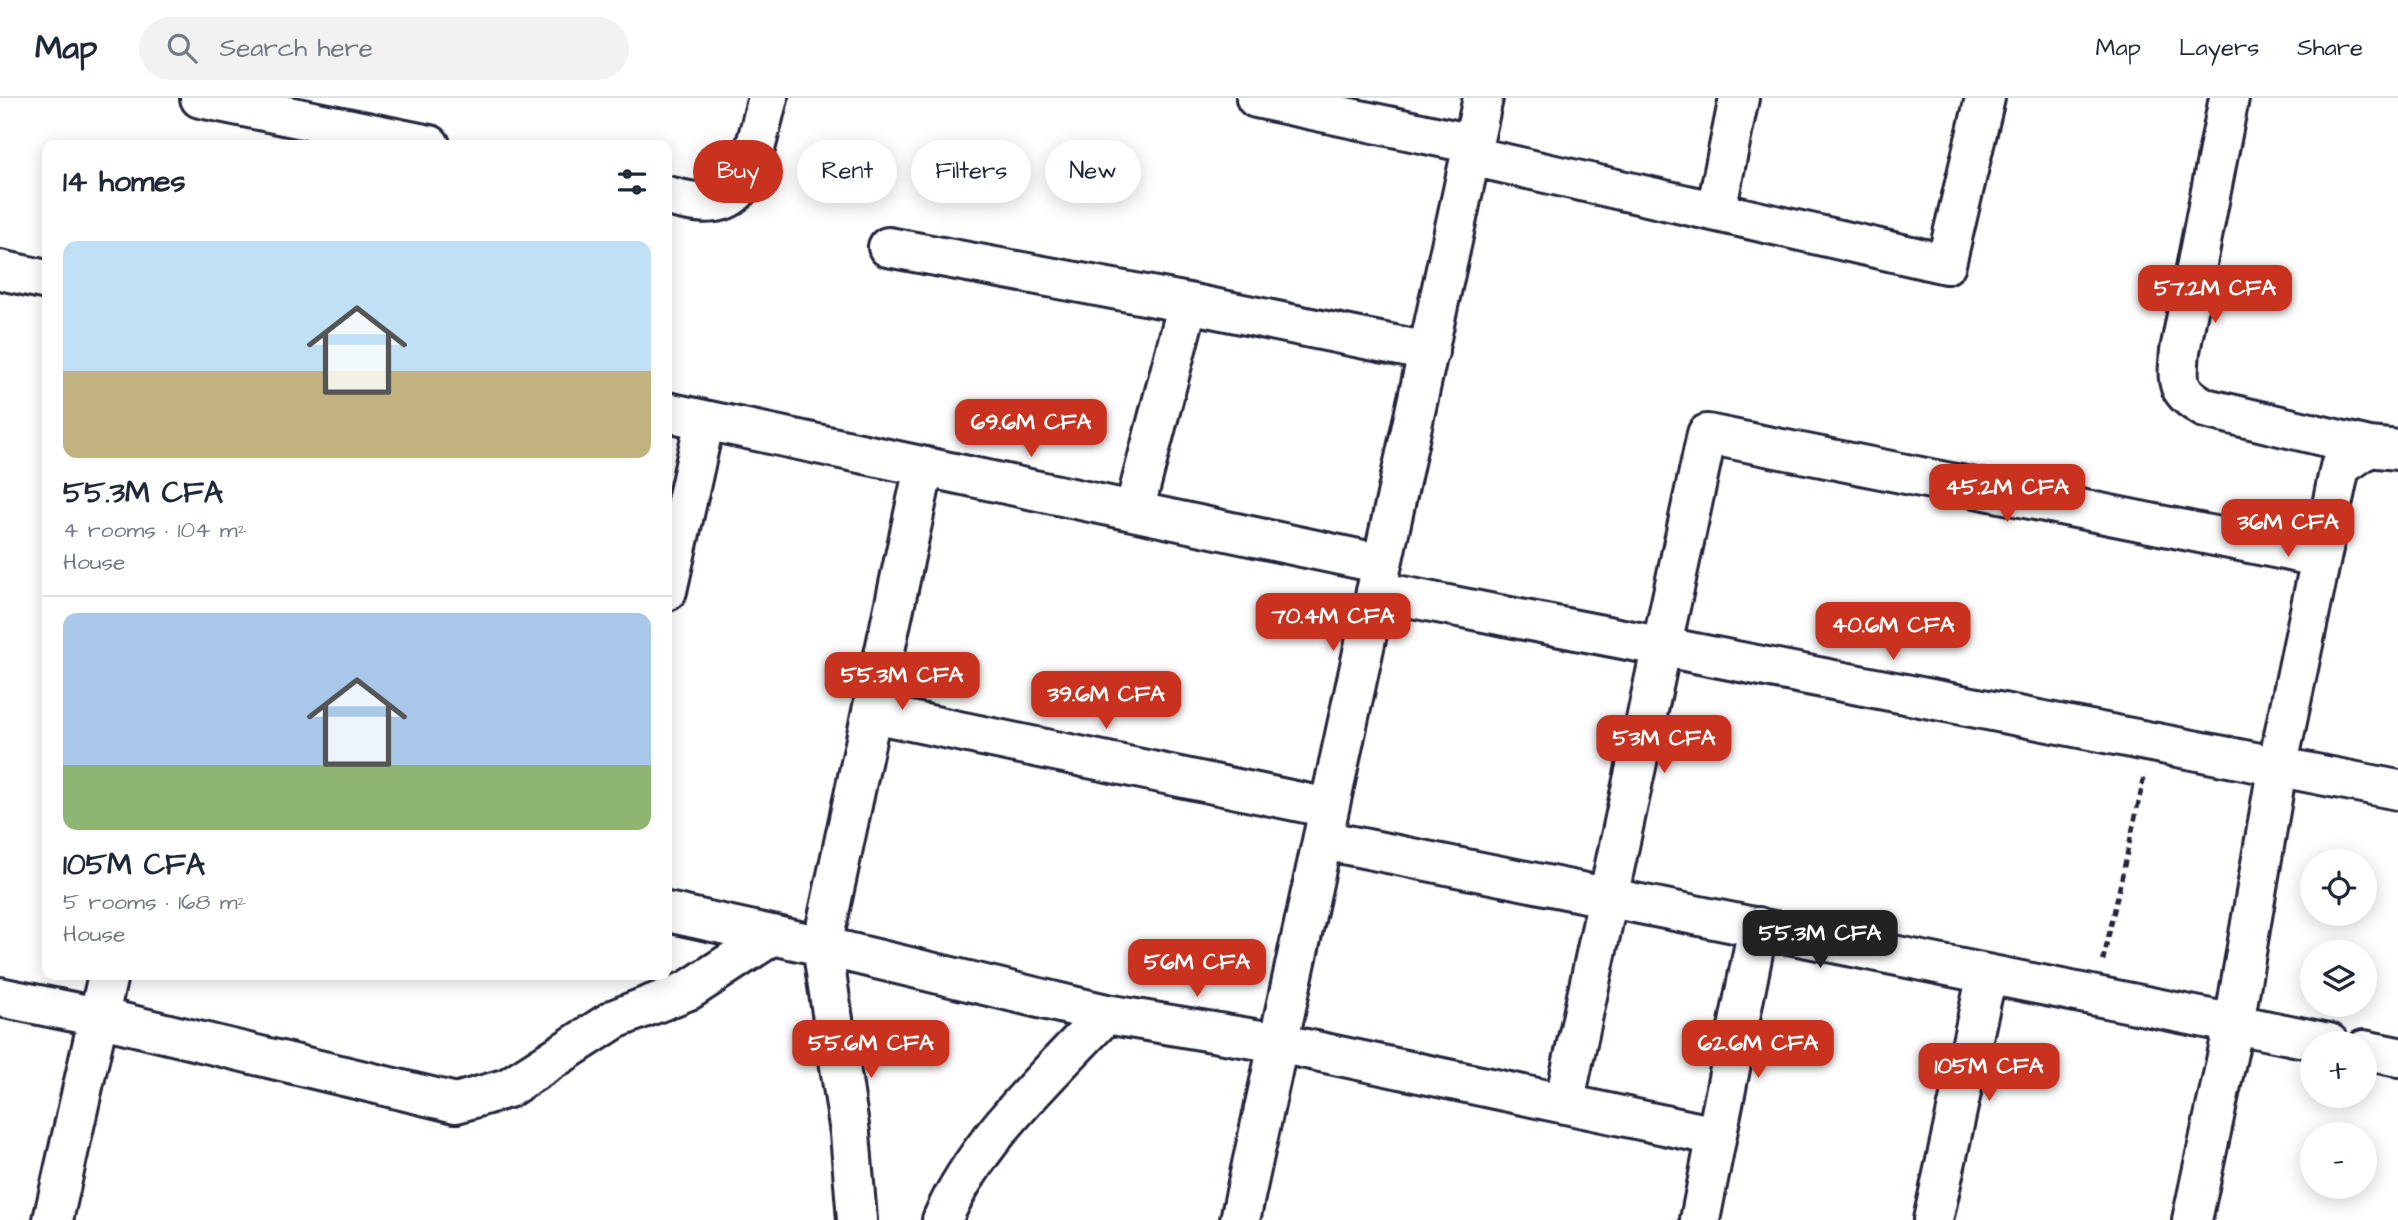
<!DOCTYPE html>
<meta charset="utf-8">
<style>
body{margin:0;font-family:"Architects Daughter",sans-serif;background:#f2f2f3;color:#1f2937;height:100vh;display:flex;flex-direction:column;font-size:26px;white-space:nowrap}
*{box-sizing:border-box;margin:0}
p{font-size:23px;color:#747a83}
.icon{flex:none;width:38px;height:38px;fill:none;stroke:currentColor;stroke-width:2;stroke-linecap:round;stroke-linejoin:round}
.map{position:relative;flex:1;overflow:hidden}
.drawer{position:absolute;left:42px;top:42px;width:630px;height:840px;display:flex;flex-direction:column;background:#fff;border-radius:14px;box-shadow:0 4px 18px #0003}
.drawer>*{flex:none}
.hud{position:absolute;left:693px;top:42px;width:665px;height:63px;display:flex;gap:14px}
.fabs{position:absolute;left:2300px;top:751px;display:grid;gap:14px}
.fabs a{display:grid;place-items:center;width:77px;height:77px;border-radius:50%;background:#fff;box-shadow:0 4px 18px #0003;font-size:35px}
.price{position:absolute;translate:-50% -60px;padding:0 16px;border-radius:14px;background:#c8321e;color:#fff;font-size:23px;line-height:46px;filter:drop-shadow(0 2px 4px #0008)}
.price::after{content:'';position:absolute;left:50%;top:42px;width:21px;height:16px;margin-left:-10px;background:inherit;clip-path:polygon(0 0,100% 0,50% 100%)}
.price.active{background:#222;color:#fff}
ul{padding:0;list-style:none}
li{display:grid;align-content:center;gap:14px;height:371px;padding:0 21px}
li+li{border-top:2px solid #e0e1e3}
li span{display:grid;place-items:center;height:217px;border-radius:14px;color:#555}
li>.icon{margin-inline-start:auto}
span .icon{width:126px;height:126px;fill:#fffc;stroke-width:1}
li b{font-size:30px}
h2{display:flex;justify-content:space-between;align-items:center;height:84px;padding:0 21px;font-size:30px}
.pill{padding:0 24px;border-radius:32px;background:#fff;box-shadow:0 4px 18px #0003;font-size:24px;line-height:63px}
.pill.active{background:#c8321e;color:#fff}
header{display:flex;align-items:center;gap:42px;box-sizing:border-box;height:98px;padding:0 35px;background:#fff;border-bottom:2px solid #e0e1e3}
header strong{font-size:33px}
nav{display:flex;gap:38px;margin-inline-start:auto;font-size:24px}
.search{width:490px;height:63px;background:#f2f2f3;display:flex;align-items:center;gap:18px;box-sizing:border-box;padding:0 24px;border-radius:38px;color:#747a83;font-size:26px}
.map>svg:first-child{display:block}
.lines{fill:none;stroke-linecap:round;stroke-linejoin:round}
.street-casing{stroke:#22223b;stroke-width:44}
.path{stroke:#22223b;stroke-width:4.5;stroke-dasharray:7 5;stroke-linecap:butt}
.street{stroke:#fff;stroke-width:38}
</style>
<header>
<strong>Map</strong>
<div class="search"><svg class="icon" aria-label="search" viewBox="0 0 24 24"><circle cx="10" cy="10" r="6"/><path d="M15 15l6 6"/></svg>Search here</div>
<nav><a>Map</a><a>Layers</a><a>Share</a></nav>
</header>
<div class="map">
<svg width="2398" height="1122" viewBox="0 0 2398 1122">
<rect width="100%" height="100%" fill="#fff"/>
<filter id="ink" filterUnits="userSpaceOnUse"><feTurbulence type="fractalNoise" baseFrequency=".0143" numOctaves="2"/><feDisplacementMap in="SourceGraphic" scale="14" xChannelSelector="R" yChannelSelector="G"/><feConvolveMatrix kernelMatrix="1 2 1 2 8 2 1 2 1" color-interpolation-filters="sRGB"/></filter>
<g filter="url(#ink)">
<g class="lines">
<defs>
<path id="street" d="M 200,0 L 430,47
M 1256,0 L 1473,46
M 2229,0 L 2180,253 C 2177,286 2176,293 2205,310 L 2369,349
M 1471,58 L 1946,166 L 1985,0
M 667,98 C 687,103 719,112 736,94 C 752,77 761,23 768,0
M 1716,113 L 1739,0
M 888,149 L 1188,205 L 1429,254
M 0,172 L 47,182
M 667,314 L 1382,466
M 1134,413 L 1188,205
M 667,493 L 705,322
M 1376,493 L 2398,692
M 872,615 L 1329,710
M 1323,742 L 2329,945
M 667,814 L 822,848 L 1106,916 L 1278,945 L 1716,1038
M 0,899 L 98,919 L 456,1005 L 508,990 L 615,921 L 689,892 L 773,837
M 2364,952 L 2398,959
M 1564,1006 L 1707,336 L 2319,459
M 53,1122 L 108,877
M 857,1122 L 850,1035 L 822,848 L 924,369
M 942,1122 C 976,1043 1048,978 1106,916
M 1240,1122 L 1483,0
M 1700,1122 L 1758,829
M 1933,1122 L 1987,876
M 2192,1122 L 2234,926 L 2277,671 L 2340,369 L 2369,349 L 2398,352"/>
</defs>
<use href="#street" class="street-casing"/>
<path class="path" d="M 2103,863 L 2144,680"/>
<use href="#street" class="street"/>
</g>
</g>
</svg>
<div class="fabs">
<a><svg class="icon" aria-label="locate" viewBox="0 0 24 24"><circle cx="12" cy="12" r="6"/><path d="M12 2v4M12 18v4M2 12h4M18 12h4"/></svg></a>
<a><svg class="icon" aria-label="layers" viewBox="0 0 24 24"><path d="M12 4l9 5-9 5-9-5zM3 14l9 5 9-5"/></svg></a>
<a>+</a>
<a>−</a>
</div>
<b class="price" style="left:2215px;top:227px">57.2M CFA</b>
<b class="price" style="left:1031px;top:361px">69.6M CFA</b>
<b class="price" style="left:2007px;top:426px">45.2M CFA</b>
<b class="price" style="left:2288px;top:461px">36M CFA</b>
<b class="price" style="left:1333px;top:555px">70.4M CFA</b>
<b class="price" style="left:1893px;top:564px">40.6M CFA</b>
<b class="price" style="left:902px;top:614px">55.3M CFA</b>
<b class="price" style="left:1106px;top:633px">39.6M CFA</b>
<b class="price" style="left:1664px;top:677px">53M CFA</b>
<b class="price active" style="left:1820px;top:872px">55.3M CFA</b>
<b class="price" style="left:1197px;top:901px">56M CFA</b>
<b class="price" style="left:871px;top:982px">55.6M CFA</b>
<b class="price" style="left:1758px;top:982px">62.6M CFA</b>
<b class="price" style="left:1989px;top:1005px">105M CFA</b>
<div class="hud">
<a class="pill active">Buy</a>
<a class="pill">Rent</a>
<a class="pill">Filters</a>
<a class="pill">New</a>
</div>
<section class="drawer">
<h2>14 homes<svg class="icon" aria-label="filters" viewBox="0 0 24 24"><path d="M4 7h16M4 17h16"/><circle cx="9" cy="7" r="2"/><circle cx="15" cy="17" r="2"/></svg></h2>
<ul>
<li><span style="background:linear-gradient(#bfe0f5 60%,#c2b280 0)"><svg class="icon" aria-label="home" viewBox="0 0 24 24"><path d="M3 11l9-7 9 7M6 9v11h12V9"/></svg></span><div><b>55.3M CFA</b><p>4 rooms · 104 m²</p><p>House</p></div></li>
<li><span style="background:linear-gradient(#a9c7e8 70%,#8fb573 0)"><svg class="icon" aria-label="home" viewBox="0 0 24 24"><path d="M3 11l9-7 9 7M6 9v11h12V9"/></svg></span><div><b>105M CFA</b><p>5 rooms · 168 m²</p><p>House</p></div></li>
</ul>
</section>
</div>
